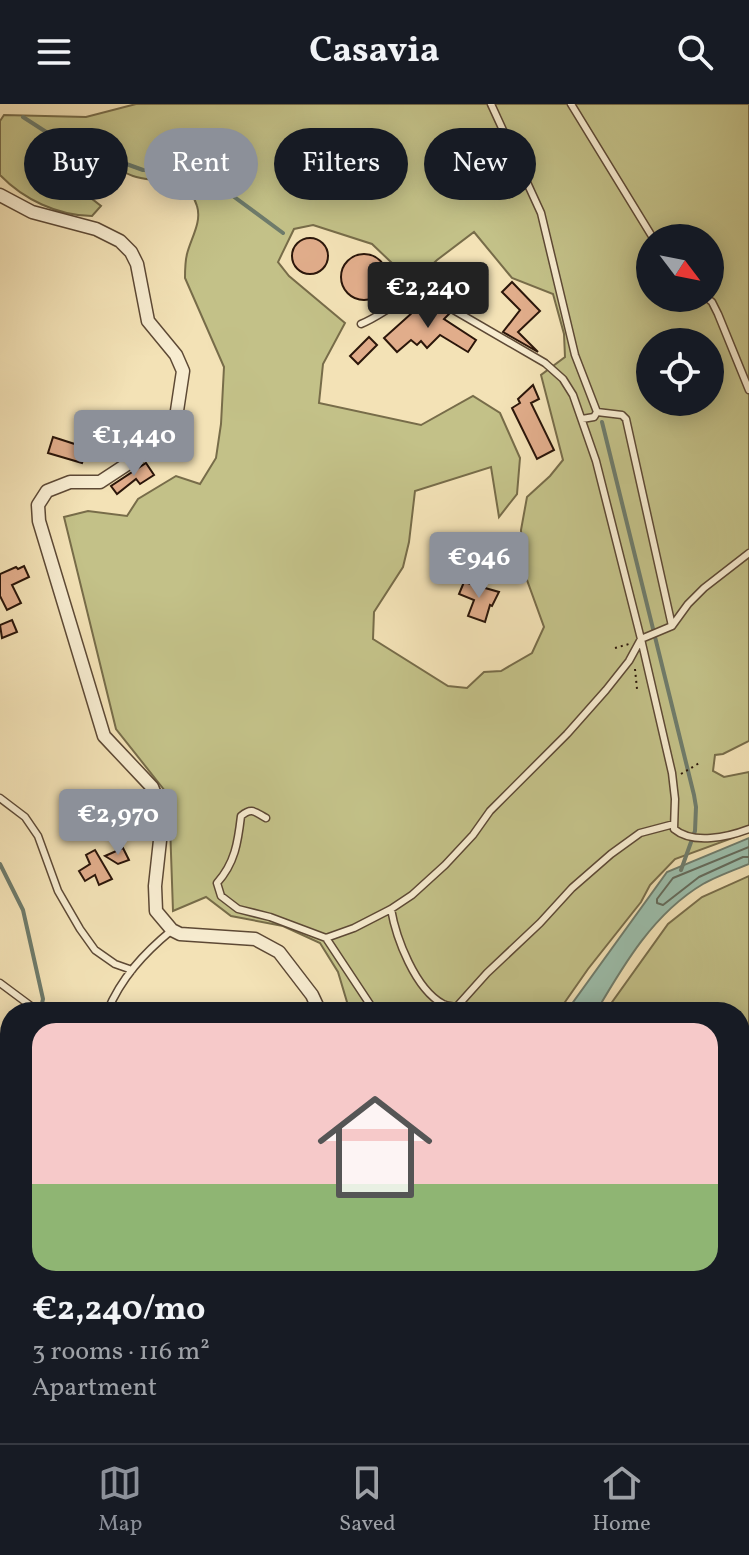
<!DOCTYPE html>
<meta charset="utf-8">
<style>
body{margin:0;font-family:Vollkorn,serif;background:#20242c;color:#f1f3f6;height:100vh;display:flex;flex-direction:column;font-size:30px;white-space:nowrap}
*{box-sizing:border-box;margin:0}
p{font-size:26px;color:#9ea1a6}
.icon{flex:none;width:44px;height:44px;fill:none;stroke:currentColor;stroke-width:2;stroke-linecap:round;stroke-linejoin:round}
.map{position:relative;flex:1;overflow:hidden}
.panel{position:absolute;left:0px;top:898px;width:750px;height:442px;display:flex;flex-direction:column;background:#171b24;border-radius:32px 32px 0 0;box-shadow:0 4px 20px #0003}
.panel>*{flex:none}
.hud{position:absolute;left:24px;top:24px;width:702px;height:72px;display:flex;gap:16px}
.needle{width:52px;rotate:122deg}
.controls{position:absolute;left:636px;top:120px;display:grid;gap:16px}
.controls a{display:grid;place-items:center;width:88px;height:88px;border-radius:50%;background:#171b24;box-shadow:0 4px 20px #0003;font-size:40px}
.price{position:absolute;translate:-50% -68px;padding:0 18px;border-radius:8px;background:#8c9099;color:#fff;font-size:26px;line-height:52px;filter:drop-shadow(0 2px 4px #0008)}
.price::after{content:'';position:absolute;left:50%;top:48px;width:24px;height:18px;margin-left:-12px;background:inherit;clip-path:polygon(0 0,100% 0,50% 100%)}
.price.on{background:#222;color:#fff}
ul{padding:0;list-style:none}
li{display:grid;align-content:center;gap:16px;height:424px;padding:0 32px}
li span{display:grid;place-items:center;height:248px;border-radius:24px;color:#555}
li>.icon{margin-inline-start:auto}
span .icon{width:144px;height:144px;fill:#fffc;stroke-width:1}
li b{font-size:34px}
.tag{padding:0 28px;border-radius:36px;background:#171b24;box-shadow:0 4px 20px #0003;font-size:28px;line-height:72px}
.tag.on{background:#8c9099;color:#fff}
header{display:flex;justify-content:space-between;align-items:center;height:104px;padding:0 32px;background:#171b24;font-size:36px;font-weight:700}
.menu{display:flex;justify-content:space-around;align-items:center;height:112px;border-top:2px solid #363941;background:#171b24;font-size:22px;color:#9ea1a6}
.menu a{display:grid;justify-items:center;gap:4px}
.menu .on{color:#8c9099}
.map>svg:first-child{display:block}
.green{fill:#c3c188;stroke:#776c49;stroke-width:2;fill-rule:evenodd}
.water{fill:#9bbeac;stroke:#6e7b6b;stroke-width:2}
.lines{fill:none;stroke-linecap:round;stroke-linejoin:round}
.shore{stroke:#636a5b;stroke-width:2}
.stream{stroke:#6e7b6b;stroke-width:4}
.building{fill:#e1ad8b;stroke:#2b160a;stroke-width:2}
.lane-casing{stroke:#5d4935;stroke-width:9}
.street-casing{stroke:#5d4935;stroke-width:15}
.secondary-casing{stroke:#2b160a;stroke-width:21}
.highway-casing{stroke:#2b160a;stroke-width:25}
.path{stroke:#2b160a;stroke-width:2;stroke-dasharray:2 4;stroke-linecap:butt}
.lane{stroke:#f7ecd0;stroke-width:6}
.street{stroke:#f7ecd0;stroke-width:12}
.secondary{stroke:#f7ecd0;stroke-width:18}
.highway{stroke:#eac17b;stroke-width:22}
</style>
<header><svg class="icon" aria-label="menu" viewBox="0 0 24 24"><path d="M4 6h16M4 12h16M4 18h16"/></svg>Casavia<svg class="icon" aria-label="search" viewBox="0 0 24 24"><circle cx="10" cy="10" r="6"/><path d="M15 15l6 6"/></svg></header>
<div class="map">
<svg width="749" height="1339" viewBox="0 0 749 1339">
<rect width="100%" height="100%" fill="#f3e2b6"/>
<filter id="stains"><feTurbulence type="fractalNoise" baseFrequency=".0025" numOctaves="4"/><feColorMatrix values="0 0 0 0 .2 0 0 0 0 .09 0 0 0 0 .02 0 0 0 .5 -.17"/></filter>
<radialGradient id="worn" r=".72"><stop offset=".6" stop-color="#630" stop-opacity="0"/><stop offset="1" stop-color="#630" stop-opacity=".3"/></radialGradient>
<path class="green" d="M 136,0 L 749,0 L 749,637 L 723,650 L 715,651 L 713,667 L 724,673 L 749,668 L 749,728 L 675,755 L 650,781 L 641,798 L 588,865 L 558,908 L 350,908 L 338,868 L 320,839 L 283,822 L 231,812 L 206,793 L 173,807 L 169,692 L 116,625 L 64,413 L 88,407 L 127,412 L 138,395 L 176,372 L 200,380 L 216,354 L 221,320 L 224,263 L 185,174 C 185,166 185,158 187,150 C 191,134 202,118 197,102 C 190,75 154,79 133,72 C 120,68 108,56 93,56 C 84,56 78,60 70,64 L 69,77 L 101,102 L 92,112 C 58,112 23,95 0,71 L 0,17 L 4,11 L 86,13 ZM 313,121 L 372,140 L 413,179 L 437,156 L 474,128 L 512,174 L 553,190 L 564,230 L 565,253 L 541,271 L 563,356 L 550,372 L 527,393 L 521,426 L 523,465 L 544,523 L 532,549 L 501,567 L 484,568 L 467,584 L 448,582 L 373,535 L 374,508 L 403,463 L 409,438 L 415,387 L 491,363 L 499,413 L 517,390 L 520,354 L 500,309 L 473,292 L 421,321 L 319,299 L 323,260 L 345,219 L 289,172 L 278,158 L 294,125 ZM 650,134 L 710,134 L 710,194 L 650,194 ZM 650,238 L 710,238 L 710,298 L 650,298 Z
M 749,772 L 749,967 L 740,981 L 740,908 L 605,908 L 668,820 L 702,793 Z
M 0,971 L 10,979 L 10,1330 L 144,1330 L 152,1339 L 0,1339 Z"/>
<path class="water" d="M 749,734 L 749,760 C 734,766 717,772 703,780 C 654,809 624,860 596,908 L 566,908 L 667,768 Z
M 144,1330 L 196,1330 L 204,1339 L 152,1339 Z"/>
<g class="lines">
<path class="shore" d="M 749,743 L 673,774 L 657,795 L 657,799 L 663,801 L 699,773 L 743,753 L 749,753"/>
<path class="stream" d="M 23,13 L 57,35 L 143,66 L 199,67 L 283,129
M 602,318 L 694,691 L 696,703 L 695,727 L 681,766
M 0,760 L 23,806 L 43,895 L 40,908
M 417,1330 L 423,1339"/>
</g>
<path class="building" d="M292 152a18 18 0 1 1 36 0a18 18 0 1 1-36 0Z
M341 173a23 23 0 1 1 46 0a23 23 0 1 1-46 0Z
M 482,163 L 487,170 L 478,177 L 464,192 L 457,186 L 471,171 Z
M 512,178 L 540,207 L 518,228 L 538,248 L 503,228 L 520,206 L 502,188 Z
M 423,199 L 427,199 L 431,203 L 433,201 L 449,210 L 444,215 L 476,236 L 468,248 L 440,231 L 427,244 L 421,237 L 417,241 L 411,236 L 397,248 L 384,234 Z
M 369,233 L 377,241 L 358,260 L 350,252 Z
M 533,281 L 539,295 L 531,299 L 554,346 L 537,355 L 512,304 L 520,299 L 518,295 Z
M 53,333 L 87,344 L 82,359 L 48,349 Z
M 146,359 L 154,371 L 140,380 L 136,375 L 117,390 L 111,382 Z
M 24,462 L 29,473 L 12,481 L 21,499 L 7,506 L 0,492 L 0,470 L 16,463 L 18,465 Z
M 464,478 L 499,488 L 492,502 L 490,501 L 485,518 L 468,512 L 474,496 L 459,490 Z
M 12,516 L 17,528 L 2,534 L 0,521 Z
M 123,744 L 129,756 L 118,760 L 105,752 Z
M 95,746 L 112,775 L 99,781 L 95,771 L 85,777 L 79,767 L 90,760 L 86,751 Z
M 740,1311 L 749,1316 L 749,1339 L 740,1337 Z
M 220,1330 L 244,1330 L 249,1339 L 227,1339 Z
M 586,1330 L 636,1330 L 634,1339 L 584,1339 Z
M 711,1330 L 736,1330 L 730,1339 L 706,1339 Z"/>
<g class="lines">
<defs>
<path id="lane" d="M 491,0 L 541,109 L 575,251 L 597,308 L 594,313 L 582,315
M 571,0 L 653,134
M 707,194 L 712,198 L 718,210 L 749,286
M 361,220 C 387,210 403,187 433,194 L 545,259 L 563,275 L 573,291 L 596,357 L 641,535 L 672,669 L 675,695 L 674,725 C 693,741 728,733 749,725
M 597,308 L 622,311 L 626,315 L 672,522
M 0,694 L 25,713 L 38,732 L 58,787 L 80,825 L 95,846 L 115,860 L 132,866
M 266,714 C 255,708 252,703 241,712 C 238,738 235,759 217,779 L 221,792 L 238,805 L 270,813 L 326,834 L 354,824 L 391,805 L 412,791 L 445,761 L 473,731 L 490,707 L 567,630 L 606,586 L 629,557 L 641,535 L 672,522 L 688,500 L 704,484 L 749,449
M 391,805 C 396,834 415,885 443,900 C 447,902 452,902 456,903
M 326,834 L 375,908
M 0,879 L 39,908
M 107,908 C 121,874 144,849 172,826
M 452,908 L 487,869 L 540,819 L 572,784 L 611,750 L 640,729 L 674,720
M 740,977 L 749,965
M 0,1073 L 10,1073
M 0,1241 L 10,1248
M 53,1339 L 53,1336 L 59,1330"/>
<path id="street" d="M 0,91 L 32,108 L 96,125 L 120,137 L 131,148 L 137,160 L 148,217 L 176,251 L 183,267 L 175,320 L 164,336 L 100,378 L 70,378 L 47,387 L 38,401 L 39,417 L 104,632 L 152,683 L 163,709 L 155,782 L 156,807 L 172,826 L 180,830 L 255,835 L 279,848 L 312,891 L 320,908
M 740,1297 L 749,1303
M 209,1330 L 214,1339
M 546,1330 L 564,1339"/>
<path id="secondary" d="M 740,1093 L 749,1086
M 369,1339 L 382,1330"/>
<path id="highway" d="M 390,1333 L 390,1339"/>
</defs>
<use href="#lane" class="lane-casing"/>
<use href="#street" class="street-casing"/>
<use href="#secondary" class="secondary-casing"/>
<use href="#highway" class="highway-casing"/>
<path class="path" d="M 615,544 L 629,540
M 635,565 L 637,585
M 681,670 L 701,658"/>
<use href="#lane" class="lane"/>
<use href="#street" class="street"/>
<use href="#secondary" class="secondary"/>
<use href="#highway" class="highway"/>
</g>
<rect width="100%" height="100%" filter="url(#stains)"/>
<rect width="100%" height="100%" fill="url(#worn)"/>
</svg>
<div class="controls">
<a><svg class="needle" viewBox="-14 -14 28 28"><path d="M0-13l5 13h-10z" fill="#e53935"/><path d="M0 13l5-13h-10z" fill="#9ea1a6"/></svg></a>
<a><svg class="icon" aria-label="locate" viewBox="0 0 24 24"><circle cx="12" cy="12" r="6"/><path d="M12 2v4M12 18v4M2 12h4M18 12h4"/></svg></a>
</div>
<b class="price on" style="left:428px;top:226px">€2,240</b>
<b class="price" style="left:134px;top:374px">€1,440</b>
<b class="price" style="left:479px;top:496px">€946</b>
<b class="price" style="left:118px;top:753px">€2,970</b>
<div class="hud">
<a class="tag">Buy</a>
<a class="tag on">Rent</a>
<a class="tag">Filters</a>
<a class="tag">New</a>
</div>
<section class="panel">
<ul>
<li><span style="background:linear-gradient(#f6c9c9 65%,#8fb573 0)"><svg class="icon" aria-label="home" viewBox="0 0 24 24"><path d="M3 11l9-7 9 7M6 9v11h12V9"/></svg></span><div><b>€2,240/mo</b><p>3 rooms · 116 m²</p><p>Apartment</p></div></li>
</ul>
</section>
</div>
<nav class="menu">
<a class="on"><svg class="icon" aria-label="map" viewBox="0 0 24 24"><path d="M3 6l6-2 6 2 6-2v14l-6 2-6-2-6 2zM9 4v14M15 6v14"/></svg>Map</a>
<a><svg class="icon" aria-label="saved" viewBox="0 0 24 24"><path d="M7 4h10v16l-5-4-5 4z"/></svg>Saved</a>
<a><svg class="icon" aria-label="home" viewBox="0 0 24 24"><path d="M3 11l9-7 9 7M6 9v11h12V9"/></svg>Home</a>
</nav>
